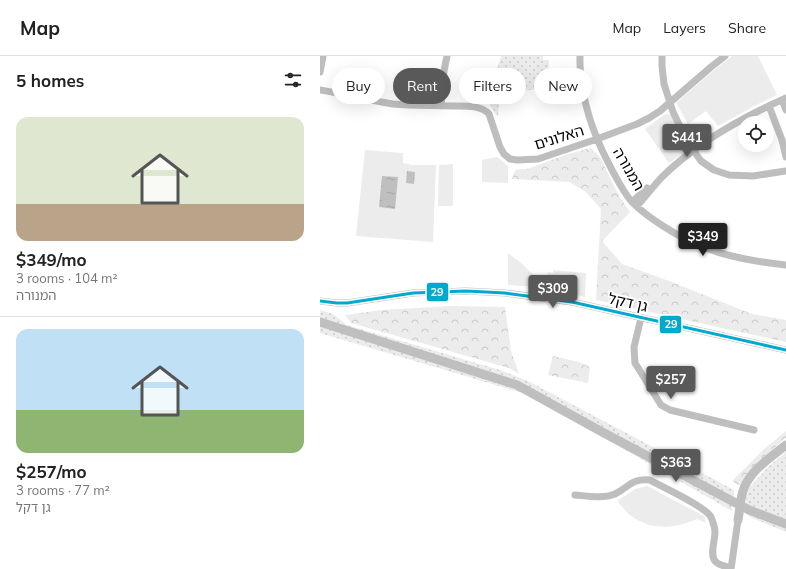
<!DOCTYPE html>
<meta charset="utf-8">
<style>
body{margin:0;font-family:Mulish,"Noto Sans Hebrew",sans-serif;background:#f2f2f2;color:#222;height:100vh;display:flex;flex-direction:column;font-size:15px;white-space:nowrap}
*{box-sizing:border-box;margin:0}
p{font-size:13px;color:#767676}
.icon{flex:none;width:22px;height:22px;fill:none;stroke:currentColor;stroke-width:2;stroke-linecap:round;stroke-linejoin:round}
.map{position:relative;flex:1;overflow:hidden}
.panel{display:flex;flex-direction:column;background:#fff;width:320px}
.panel>*{flex:none}
.hud{position:absolute;left:12px;top:12px;width:380px;height:36px;display:flex;gap:8px}
.fabs{position:absolute;left:418px;top:60px;display:grid;gap:8px}
.fabs a{display:grid;place-items:center;width:36px;height:36px;border-radius:50%;background:#fff;box-shadow:0 4px 16px #0002;font-size:20px}
.price{position:absolute;translate:-50% -34px;padding:0 9px;border-radius:4px;background:#595959;color:#fff;font-size:13px;line-height:26px;filter:drop-shadow(0 1px 2px #0008)}
.price::after{content:'';position:absolute;left:50%;top:24px;width:12px;height:9px;margin-left:-6px;background:inherit;clip-path:polygon(0 0,100% 0,50% 100%)}
.price.current{background:#222;color:#fff}
ul{padding:0;list-style:none}
li{display:grid;align-content:center;gap:8px;height:212px;padding:0 16px}
li+li{border-top:1px solid #e0e0e0}
li span{display:grid;place-items:center;height:124px;border-radius:12px;color:#555}
li>.icon{margin-inline-start:auto}
span .icon{width:72px;height:72px;fill:#fffc;stroke-width:1}
li b{font-size:17px}
h2{display:flex;justify-content:space-between;align-items:center;height:48px;padding:0 16px;font-size:17px}
.tag{padding:0 14px;border-radius:18px;background:#fff;box-shadow:0 4px 16px #0002;font-size:14px;line-height:36px}
.tag.current{background:#595959;color:#fff}
header{display:flex;align-items:center;gap:24px;box-sizing:border-box;height:56px;padding:0 20px;background:#fff;border-bottom:1px solid #e0e0e0}
header strong{font-size:19px}
nav{display:flex;gap:22px;margin-inline-start:auto;font-size:14px}
main{display:flex;flex:1;min-height:0}
.map>svg:first-child{display:block}
.grass{fill:url(#grass-dots)}
.forest{fill:url(#forest-crowns)}
.park{fill:#ececec}
.water{fill:url(#water-ripples)}
.lines{fill:none;stroke-linecap:round;stroke-linejoin:round}
.canal{stroke:#bfbfbf;stroke-width:9}
.minor{stroke:#bebebe;stroke-width:7}
.tertiary{stroke:#bebebe;stroke-width:9}
.bus-1-casing{stroke:#fff;stroke-width:6}
.bus-1{stroke:#00a9ce;stroke-width:3}
.labels{text-anchor:middle;dominant-baseline:central;stroke-width:4;stroke-linejoin:round;paint-order:stroke}
.street-label{font-size:15px;fill:#000;stroke:#fff}
.line-badge{stroke:#fff;stroke-width:1.5}
.badge-label{font-size:11px;text-anchor:middle;font-weight:bold;fill:#fff}
</style>
<header>
<strong>Map</strong>
<nav><a>Map</a><a>Layers</a><a>Share</a></nav>
</header>
<main>
<section class="panel">
<h2>5 homes<svg class="icon" aria-label="filters" viewBox="0 0 24 24"><path d="M4 7h16M4 17h16"/><circle cx="9" cy="7" r="2"/><circle cx="15" cy="17" r="2"/></svg></h2>
<ul>
<li><span style="background:linear-gradient(#dfe7d0 70%,#b9a48a 0)"><svg class="icon" aria-label="home" viewBox="0 0 24 24"><path d="M3 11l9-7 9 7M6 9v11h12V9"/></svg></span><div><b>$349/mo</b><p>3 rooms · 104 m²</p><p>המנורה</p></div></li>
<li><span style="background:linear-gradient(#bfe0f5 65%,#8fb573 0)"><svg class="icon" aria-label="home" viewBox="0 0 24 24"><path d="M3 11l9-7 9 7M6 9v11h12V9"/></svg></span><div><b>$257/mo</b><p>3 rooms · 77 m²</p><p>גן דקל</p></div></li>
</ul>
</section>
<div class="map">
<svg width="466" height="513" viewBox="0 0 466 513">
<defs>
<pattern id="grass-dots" width="8" height="8" patternUnits="userSpaceOnUse"><rect width="8" height="8" fill="#ececec"/><path d="M2 2h.1M6 6h.1" fill="none" stroke="#c9c9c9" stroke-width="1.8" stroke-linecap="round"/></pattern>
<pattern id="forest-crowns" width="20" height="18" patternUnits="userSpaceOnUse"><rect width="20" height="18" fill="#ececec"/><path d="M2 6a3 3 0 1 1 6 0M12 15a3 3 0 1 1 6 0" fill="none" stroke="#c9c9c9"/></pattern>
<pattern id="water-ripples" width="26" height="14" patternUnits="userSpaceOnUse"><rect width="26" height="14" fill="#bfbfbf"/><path d="M2 4q2-2 4 0t4 0M15 11q2-2 4 0t4 0" fill="none" stroke="#a2a2a2"/></pattern>
</defs>
<rect width="100%" height="100%" fill="#fff"/>
<path class="grass" d="M 181,0 L 223,0 L 223,4 L 229,4 L 228,31 L 179,39 L 178,61 L 170,49 L 175,20 Z
M 0,254 L 13,258 L 27,269 L 180,314 L 210,326 L 414,434 L 412,455 L 209,339 L 0,277 Z
M 466,396 L 466,476 L 430,461 L 426,457 L 426,443 L 429,432 L 449,410 Z"/>
<path class="forest" d="M 271,92 L 280,101 L 298,138 L 310,156 L 282,185 L 302,208 L 349,225 L 432,258 L 466,264 L 466,286 L 276,244 L 281,153 L 266,136 L 249,126 L 192,123 L 195,114 L 207,113 L 248,98 Z
M 131,250 L 185,251 L 191,295 L 199,318 L 189,312 L 31,267 L 25,259 L 62,254 Z
M 233,300 L 259,306 L 270,311 L 268,327 L 228,319 Z
M 466,375 L 466,382 L 438,406 L 420,430 L 412,425 L 444,393 Z"/>
<path class="park" d="M 412,0 L 438,0 L 457,39 L 434,50 L 398,70 L 386,55 L 368,68 L 356,47 L 393,15 Z
M 348,58 L 351,59 L 366,92 L 365,96 L 349,107 L 325,73 L 344,59 Z
M 45,94 L 83,97 L 83,107 L 92,109 L 116,109 L 113,186 L 36,180 Z
M 177,101 L 188,110 L 188,127 L 162,126 L 162,104 Z
M 133,108 L 133,150 L 118,150 L 119,109 Z
M 188,197 L 201,207 L 217,222 L 227,222 L 228,216 L 233,217 L 233,214 L 266,217 L 265,241 L 231,232 L 188,229 Z
M 327,430 L 384,460 L 386,467 L 377,463 C 354,473 330,475 310,459 C 305,455 301,449 297,445 L 315,433 Z"/>
<path class="water" d="M 87,115 L 95,116 L 94,128 L 86,127 Z
M 62,120 L 78,121 L 75,153 L 59,151 Z"/>
<g class="lines">
<path class="canal" d="M 0,266 L 197,329 L 284,377 L 429,454 L 466,468"/>
<path class="minor" d="M 260,0 C 259,31 269,66 282,94 C 290,110 300,132 312,146 C 321,155 332,163 343,170 C 382,196 420,204 466,209
M 342,0 L 342,10 L 344,28 L 353,56 L 368,87 L 381,105 L 394,114 L 409,119 L 433,120 L 466,115
M 0,16 L 3,0
M 0,34 C 24,38 48,44 73,48 C 93,50 114,49 134,50 C 145,50 161,49 169,58 L 180,91 L 184,98 L 190,103 L 197,104 L 218,103 L 277,83 L 317,68 L 329,62 L 340,55 L 391,11 L 405,0
M 462,44 L 466,54
M 121,50 L 124,15 L 127,0
M 449,50 L 462,84 L 466,101
M 312,146 L 327,132
M 317,150 C 325,141 333,131 341,122 C 376,87 421,62 466,42
M 0,245 L 17,247 L 27,247 L 93,237 L 146,235 L 185,237 L 252,246 L 466,294
M 321,262 L 314,291 L 315,307 L 341,349 L 350,354 L 434,374
M 255,439 C 267,440 283,443 295,438 C 309,431 312,422 330,424 C 342,431 385,450 391,461 C 393,466 395,471 395,476 C 395,485 389,500 396,506 C 400,510 406,510 411,512
M 411,513 L 418,464"/>
<path class="tertiary" d="M 418,464 C 420,454 420,442 424,432 C 431,414 451,401 466,389"/>
<defs>
<path id="bus-1" d="M 0,245 L 17,247 L 27,247 L 93,237 L 146,235 L 185,237 L 252,246 L 466,294"/>
</defs>
<use href="#bus-1" class="bus-1-casing"/>
<use href="#bus-1" class="bus-1"/>
</g>
<g class="labels">
<g class="street-label">
<text transform="translate(239 81) rotate(-17)">האלונים</text>
<text transform="translate(309 113) rotate(60)">המנורה</text>
<text transform="translate(308 246) rotate(13)">גן דקל</text>
</g>
</g>
<g class="line-badge">
<rect x="106" y="226" width="23" height="20" rx="4" fill="#00a9ce"/>
<rect x="339" y="259" width="23" height="19" rx="4" fill="#00a9ce"/>
</g>
<g class="badge-label">
<text x="117" y="240">29</text>
<text x="351" y="272">29</text>
</g>
</svg>
<div class="fabs">
<a><svg class="icon" aria-label="locate" viewBox="0 0 24 24"><circle cx="12" cy="12" r="6"/><path d="M12 2v4M12 18v4M2 12h4M18 12h4"/></svg></a>
</div>
<b class="price" style="left:367px;top:102px">$441</b>
<b class="price current" style="left:383px;top:201px">$349</b>
<b class="price" style="left:233px;top:253px">$309</b>
<b class="price" style="left:351px;top:344px">$257</b>
<b class="price" style="left:356px;top:427px">$363</b>
<div class="hud">
<a class="tag">Buy</a>
<a class="tag current">Rent</a>
<a class="tag">Filters</a>
<a class="tag">New</a>
</div>
</div>
</main>
